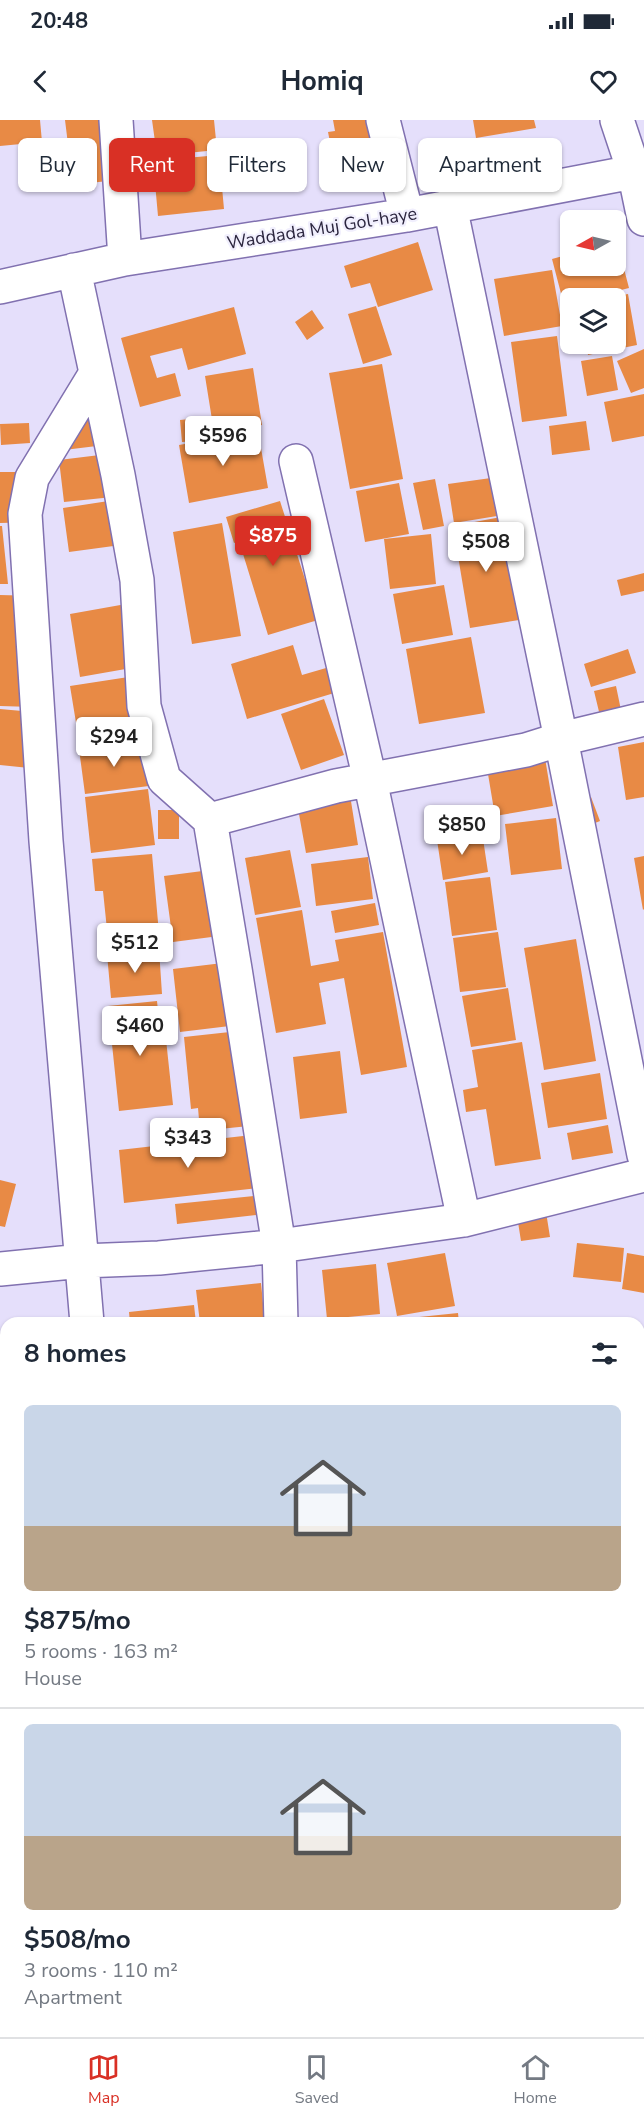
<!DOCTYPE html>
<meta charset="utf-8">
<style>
body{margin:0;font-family:"Nunito Sans",sans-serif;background:#f6f6f7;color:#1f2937;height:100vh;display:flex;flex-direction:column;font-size:22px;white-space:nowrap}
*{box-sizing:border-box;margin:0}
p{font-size:20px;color:#747a83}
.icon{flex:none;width:33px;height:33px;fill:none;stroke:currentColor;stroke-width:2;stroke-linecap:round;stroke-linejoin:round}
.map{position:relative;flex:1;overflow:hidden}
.sheet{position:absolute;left:0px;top:1197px;width:645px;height:720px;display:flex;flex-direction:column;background:#fff;border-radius:18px 18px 0 0;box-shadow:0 2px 4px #0004}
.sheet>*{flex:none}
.top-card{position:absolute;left:18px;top:18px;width:609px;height:54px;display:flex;gap:12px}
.needle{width:39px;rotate:262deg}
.buttons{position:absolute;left:560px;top:90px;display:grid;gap:12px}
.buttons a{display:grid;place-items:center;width:66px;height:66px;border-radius:9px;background:#fff;box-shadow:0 2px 4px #0004;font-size:30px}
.price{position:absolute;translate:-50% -51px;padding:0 14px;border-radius:6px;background:#fff;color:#222;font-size:20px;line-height:39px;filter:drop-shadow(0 2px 3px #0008)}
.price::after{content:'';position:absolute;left:50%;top:36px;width:18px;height:14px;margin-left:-9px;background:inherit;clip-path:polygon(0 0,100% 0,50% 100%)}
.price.selected{background:#d93025;color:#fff}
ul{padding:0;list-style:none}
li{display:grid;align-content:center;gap:12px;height:318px;padding:0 24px}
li+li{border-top:2px solid #e0e1e3}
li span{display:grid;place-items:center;height:186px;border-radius:9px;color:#555}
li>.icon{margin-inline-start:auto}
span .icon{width:108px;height:108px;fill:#fffc;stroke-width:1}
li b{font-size:26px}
h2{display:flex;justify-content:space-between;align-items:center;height:72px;padding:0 24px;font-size:26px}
.chip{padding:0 21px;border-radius:9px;background:#fff;box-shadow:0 2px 4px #0004;font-size:21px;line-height:54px}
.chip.selected{background:#d93025;color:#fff}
.status{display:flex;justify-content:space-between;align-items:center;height:42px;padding:0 30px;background:#fff;direction:ltr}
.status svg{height:16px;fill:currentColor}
header{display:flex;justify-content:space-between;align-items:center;height:78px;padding:0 24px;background:#fff;font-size:27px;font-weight:700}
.dock{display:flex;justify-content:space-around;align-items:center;height:84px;border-top:2px solid #e0e1e3;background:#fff;font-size:16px;color:#747a83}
.dock a{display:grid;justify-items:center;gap:3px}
.dock .selected{color:#d93025}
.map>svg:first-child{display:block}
.building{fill:#e88a45}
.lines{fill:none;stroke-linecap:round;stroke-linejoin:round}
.minor-casing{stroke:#8171b0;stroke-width:36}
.minor{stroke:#fff;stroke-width:33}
.labels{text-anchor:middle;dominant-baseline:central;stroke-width:4.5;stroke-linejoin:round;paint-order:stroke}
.street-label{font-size:18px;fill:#2b253e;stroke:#f1effd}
</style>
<div class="status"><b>20:48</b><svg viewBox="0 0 49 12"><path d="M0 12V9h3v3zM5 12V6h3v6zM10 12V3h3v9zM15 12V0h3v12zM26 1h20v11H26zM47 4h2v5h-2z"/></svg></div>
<header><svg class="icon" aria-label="back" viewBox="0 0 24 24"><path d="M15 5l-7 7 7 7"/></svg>Homiq<svg class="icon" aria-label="heart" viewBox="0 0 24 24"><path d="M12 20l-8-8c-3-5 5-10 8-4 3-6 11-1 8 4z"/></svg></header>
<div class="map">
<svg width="644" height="1917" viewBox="0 0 644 1917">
<rect width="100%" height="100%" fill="#e5dffb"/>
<path class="building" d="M 0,0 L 40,0 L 42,22 L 0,26 Z
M 65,0 L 109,0 L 116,60 L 73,65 Z
M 152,0 L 214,0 L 217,30 L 157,36 Z
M 333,0 L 383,0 L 391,41 L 336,52 L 328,12 L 335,11 Z
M 473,0 L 534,0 L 536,8 L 476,18 Z
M 476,19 L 488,19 L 489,39 L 459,40 L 458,20 Z
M 219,35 L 224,89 L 158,96 L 153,41 Z
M 616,118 L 629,168 L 589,178 L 570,178 L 570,184 L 564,185 L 552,139 L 570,134 L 570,146 L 615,146 Z
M 418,122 L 433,170 L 378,187 L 370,163 L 351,168 L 344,146 Z
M 552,150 L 562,206 L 504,216 L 494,159 Z
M 628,174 L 637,225 L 588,235 L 586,224 L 615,224 L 615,178 L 608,177 Z
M 376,186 L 392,235 L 363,244 L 348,194 Z
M 234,187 L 246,234 L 188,250 L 182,228 L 150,236 L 157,258 L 175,253 L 181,276 L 140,287 L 121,218 Z
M 312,190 L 324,208 L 307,220 L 295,202 Z
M 557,216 L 567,296 L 522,302 L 511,222 Z
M 644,229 L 644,268 L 631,273 L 617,241 Z
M 612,236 L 618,270 L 587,276 L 581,241 Z
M 382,244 L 403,359 L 350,369 L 329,253 Z
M 253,248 L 262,305 L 214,312 L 205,256 Z
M 644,274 L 644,316 L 612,322 L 604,282 Z
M 100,275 L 105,325 L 64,330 L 59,280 Z
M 200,298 L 201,321 L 182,322 L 180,300 Z
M 586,301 L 590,330 L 552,335 L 549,306 Z
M 29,303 L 30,323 L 1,325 L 0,304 Z
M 258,311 L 268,368 L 189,383 L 179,325 Z
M 108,334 L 113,377 L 64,382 L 59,340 Z
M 0,352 L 36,352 L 36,402 L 0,403 Z
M 491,358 L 497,396 L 454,403 L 448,364 Z
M 435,359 L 444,406 L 423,410 L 413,363 Z
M 399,363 L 409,414 L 365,422 L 356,371 Z
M 115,380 L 121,425 L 69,432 L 63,388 Z
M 280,381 L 318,500 L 268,515 L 239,421 L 234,423 L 226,397 Z
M 501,397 L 519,500 L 470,508 L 453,406 Z
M 222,403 L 241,516 L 192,524 L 173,412 Z
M 0,406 L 2,406 L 8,464 L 0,464 Z
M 431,414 L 436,464 L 390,469 L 384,419 Z
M 644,453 L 644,471 L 621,476 L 617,460 Z
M 444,465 L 453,515 L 402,524 L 393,474 Z
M 0,475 L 38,476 L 33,587 L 0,586 Z
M 126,484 L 137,547 L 80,557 L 70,494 Z
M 471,517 L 485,593 L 419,604 L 406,529 Z
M 293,525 L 302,555 L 333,546 L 341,571 L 247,599 L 231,544 Z
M 628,529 L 636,553 L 591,567 L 584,544 Z
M 135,556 L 144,610 L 79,621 L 70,566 Z
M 616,566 L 622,595 L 601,600 L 594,571 Z
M 324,579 L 344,635 L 301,650 L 281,594 Z
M 0,589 L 44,593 L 39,649 L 0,645 Z
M 143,621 L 149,666 L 85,674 L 79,629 Z
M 644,622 L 644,677 L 626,680 L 618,627 Z
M 545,638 L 553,686 L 495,696 L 487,648 Z
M 148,669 L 155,725 L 91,733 L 85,677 Z
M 350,675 L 358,725 L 306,733 L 297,683 Z
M 591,677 L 600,701 L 583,708 L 573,684 Z
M 158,690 L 179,690 L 179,719 L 158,719 Z
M 556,698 L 562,749 L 511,755 L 505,704 Z
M 482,712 L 488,752 L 443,760 L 437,720 Z
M 290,730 L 301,787 L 255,795 L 245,738 Z
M 152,734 L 160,825 L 109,829 L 103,771 L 95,771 L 92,739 Z
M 644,736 L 644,789 L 643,790 L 634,738 Z
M 368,737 L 373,779 L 316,786 L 311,744 Z
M 218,749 L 227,815 L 173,822 L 164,756 Z
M 490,757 L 497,810 L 452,816 L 445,762 Z
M 375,783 L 379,805 L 335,813 L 331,791 Z
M 302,790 L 311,846 L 339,841 L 335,820 L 383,812 L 407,947 L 361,955 L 344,858 L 319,863 L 326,904 L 276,913 L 256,798 Z
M 498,812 L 506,867 L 460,872 L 453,818 Z
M 576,819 L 596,941 L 544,950 L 524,828 Z
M 159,829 L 162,874 L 111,878 L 107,834 Z
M 231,842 L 238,905 L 180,912 L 173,849 Z
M 508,868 L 516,920 L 471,927 L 462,876 Z
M 157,881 L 160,910 L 165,910 L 173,985 L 119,991 L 108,886 Z
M 239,911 L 249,1006 L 200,1011 L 198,988 L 191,989 L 184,917 Z
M 522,922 L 541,1039 L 495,1046 L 486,989 L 466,992 L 463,970 L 478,967 L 472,930 Z
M 340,931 L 347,993 L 300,999 L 293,937 Z
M 600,953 L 607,999 L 548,1008 L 541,963 Z
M 608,1005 L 613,1033 L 572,1040 L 567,1013 Z
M 252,1015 L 258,1068 L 124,1083 L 119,1030 Z
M 0,1060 L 16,1064 L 5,1107 L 0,1106 Z
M 254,1076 L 257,1095 L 177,1104 L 175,1084 Z
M 546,1092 L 550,1117 L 521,1121 L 517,1096 Z
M 577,1123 L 624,1128 L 621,1162 L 573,1157 Z
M 445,1133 L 455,1186 L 397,1196 L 387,1143 Z
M 627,1133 L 644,1136 L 644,1173 L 622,1169 Z
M 376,1144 L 380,1194 L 327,1199 L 322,1150 Z
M 261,1163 L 265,1203 L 200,1203 L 196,1170 Z
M 194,1185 L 196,1203 L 130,1203 L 129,1192 Z
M 458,1193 L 459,1203 L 401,1203 L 400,1199 Z
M 0,1251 L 6,1251 L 6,1306 L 4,1306 L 0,1268 Z
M 6,1429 L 6,1470 L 0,1471 L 0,1430 Z
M 6,1507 L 6,1616 L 0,1617 L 0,1508 Z
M 639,1683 L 642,1683 L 644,1709 L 644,1712 L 639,1712 Z
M 639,1715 L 642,1715 L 644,1737 L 644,1770 L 639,1770 Z
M 0,1734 L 6,1734 L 6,1766 L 0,1766 Z
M 639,1777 L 644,1778 L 644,1887 L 639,1887 Z
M 6,1833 L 6,1898 L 0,1899 L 0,1834 Z
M 64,1911 L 93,1911 L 93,1917 L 64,1917 Z
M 179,1911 L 224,1911 L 224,1917 L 163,1917 L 163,1913 Z
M 252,1911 L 304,1911 L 304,1917 L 251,1917 Z
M 373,1911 L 430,1911 L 431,1917 L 373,1917 Z
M 547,1911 L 569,1911 L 570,1917 L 548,1917 Z"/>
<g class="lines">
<defs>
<path id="minor" d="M 116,0 L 125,139
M 383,0 L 407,95
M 617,0 L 634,51 L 644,99
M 450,86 L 561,619 L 644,1035
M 74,150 L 118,355 L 137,460 L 144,586 L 164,659 L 210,700 L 235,849 L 279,1126 L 281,1203
M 0,167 L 125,139 L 407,95 L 644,50
M 296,341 L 370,660 L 464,1100
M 210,700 L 336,666 L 526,630 L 561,619 L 644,599
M 0,1149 L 82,1141 L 159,1138 L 279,1126 L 464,1100 L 644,1055
M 87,1203 L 46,721 L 25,394 L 32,358 L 96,253
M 348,1911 L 349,1917
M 501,1911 L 501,1917
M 130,1917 L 131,1911"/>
</defs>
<use href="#minor" class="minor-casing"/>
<use href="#minor" class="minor"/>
</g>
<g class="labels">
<g class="street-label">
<text transform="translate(322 108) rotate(-9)">Waddada Muj Gol-haye</text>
</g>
</g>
</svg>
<div class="buttons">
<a><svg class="needle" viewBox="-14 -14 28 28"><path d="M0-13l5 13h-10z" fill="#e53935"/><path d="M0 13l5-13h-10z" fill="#747a83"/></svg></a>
<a><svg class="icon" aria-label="layers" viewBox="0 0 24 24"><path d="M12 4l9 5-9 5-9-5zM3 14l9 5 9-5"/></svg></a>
</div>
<b class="price" style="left:223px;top:347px">$596</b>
<b class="price selected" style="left:273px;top:447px">$875</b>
<b class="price" style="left:486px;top:453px">$508</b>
<b class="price" style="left:114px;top:648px">$294</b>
<b class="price" style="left:462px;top:736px">$850</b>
<b class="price" style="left:135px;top:854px">$512</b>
<b class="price" style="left:140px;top:937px">$460</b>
<b class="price" style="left:188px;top:1049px">$343</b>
<div class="top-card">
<a class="chip">Buy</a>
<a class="chip selected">Rent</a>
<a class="chip">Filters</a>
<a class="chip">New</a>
<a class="chip">Apartment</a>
</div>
<section class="sheet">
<h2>8 homes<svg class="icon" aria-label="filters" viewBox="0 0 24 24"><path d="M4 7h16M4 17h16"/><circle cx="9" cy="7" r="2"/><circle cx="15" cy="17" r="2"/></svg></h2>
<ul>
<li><span style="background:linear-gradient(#c9d6e8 65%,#b9a48a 0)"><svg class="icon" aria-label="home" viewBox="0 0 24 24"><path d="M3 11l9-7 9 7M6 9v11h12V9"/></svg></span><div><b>$875/mo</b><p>5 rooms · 163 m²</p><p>House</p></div></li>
<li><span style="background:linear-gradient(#c9d6e8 60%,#b9a48a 0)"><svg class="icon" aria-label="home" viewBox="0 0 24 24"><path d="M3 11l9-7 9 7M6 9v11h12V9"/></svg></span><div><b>$508/mo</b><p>3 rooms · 110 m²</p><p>Apartment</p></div></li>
</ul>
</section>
</div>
<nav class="dock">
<a class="selected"><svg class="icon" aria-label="map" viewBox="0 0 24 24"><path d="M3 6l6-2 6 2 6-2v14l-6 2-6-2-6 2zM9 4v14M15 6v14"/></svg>Map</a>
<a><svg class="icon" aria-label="saved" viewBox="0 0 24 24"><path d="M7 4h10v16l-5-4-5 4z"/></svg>Saved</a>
<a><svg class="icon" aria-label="home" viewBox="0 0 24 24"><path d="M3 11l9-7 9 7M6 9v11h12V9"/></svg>Home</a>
</nav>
